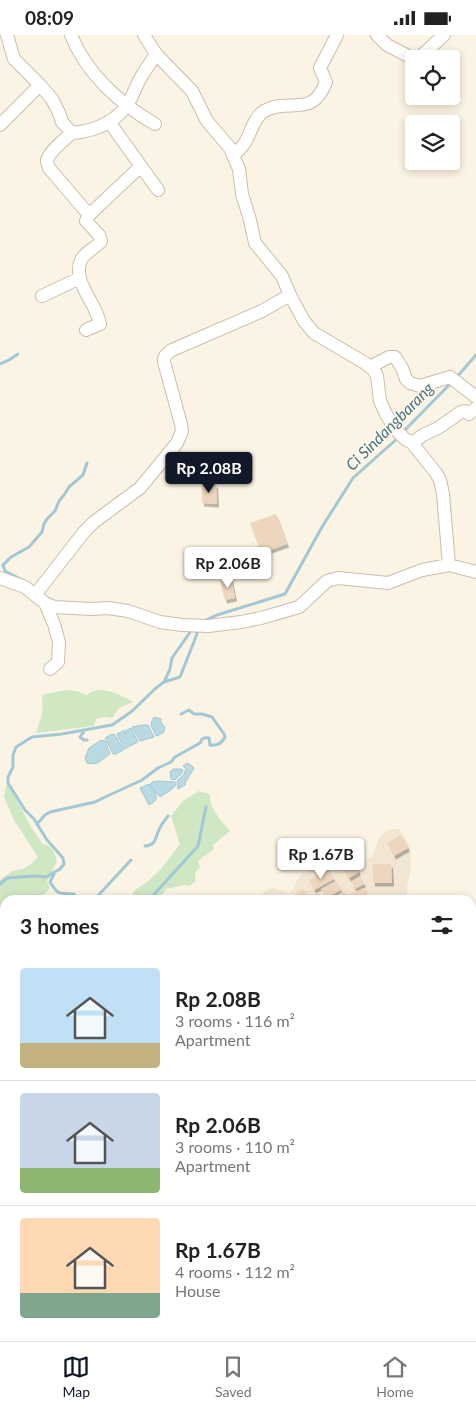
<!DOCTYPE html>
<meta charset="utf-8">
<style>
body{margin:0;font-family:Lato,sans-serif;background:#f2f2f2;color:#222;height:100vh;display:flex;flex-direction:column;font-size:19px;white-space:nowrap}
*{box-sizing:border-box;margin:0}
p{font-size:16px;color:#767676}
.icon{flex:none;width:28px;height:28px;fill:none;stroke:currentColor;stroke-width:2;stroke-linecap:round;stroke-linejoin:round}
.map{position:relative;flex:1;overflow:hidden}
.panel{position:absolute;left:0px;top:860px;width:476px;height:446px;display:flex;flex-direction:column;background:#fff;border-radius:15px 15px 0 0;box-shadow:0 2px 8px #0003}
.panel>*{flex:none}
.controls{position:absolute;left:405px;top:15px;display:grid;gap:10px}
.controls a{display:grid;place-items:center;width:55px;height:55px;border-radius:5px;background:#fff;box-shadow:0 2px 8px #0003;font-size:25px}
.price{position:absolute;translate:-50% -42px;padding:0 11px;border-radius:5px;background:#fff;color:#222;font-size:16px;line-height:32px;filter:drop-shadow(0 1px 2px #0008)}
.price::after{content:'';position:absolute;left:50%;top:30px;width:15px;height:11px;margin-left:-8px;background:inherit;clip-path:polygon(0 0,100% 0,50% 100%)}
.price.on{background:#111827;color:#fff}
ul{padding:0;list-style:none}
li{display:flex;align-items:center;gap:15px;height:125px;padding:0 20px}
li+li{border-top:1px solid #e0e0e0}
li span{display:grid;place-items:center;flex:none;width:140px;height:100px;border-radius:5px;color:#555}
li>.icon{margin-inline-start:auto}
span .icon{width:60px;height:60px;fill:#fffc;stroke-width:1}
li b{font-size:21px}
h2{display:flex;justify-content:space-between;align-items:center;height:60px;padding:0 20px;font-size:21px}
.status{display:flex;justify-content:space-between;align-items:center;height:35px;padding:0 25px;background:#fff;direction:ltr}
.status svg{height:14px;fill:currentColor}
.tabs{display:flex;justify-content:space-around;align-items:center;height:70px;border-top:1px solid #e0e0e0;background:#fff;font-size:14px;color:#767676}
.tabs a{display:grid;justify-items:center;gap:2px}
.tabs .on{color:#111827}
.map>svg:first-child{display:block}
.residential{fill:#f2e6d3}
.green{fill:#d0e7c4}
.water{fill:#badae3;stroke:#a1c8d4}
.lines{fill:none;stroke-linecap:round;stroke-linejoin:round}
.stream{stroke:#a1c8d4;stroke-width:3}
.building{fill:#eed5be;filter:url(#shadow)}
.minor-casing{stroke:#ccbcac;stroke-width:14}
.path{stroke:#d3b8a1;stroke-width:2;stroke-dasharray:1 4;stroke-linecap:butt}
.minor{stroke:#fff;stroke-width:12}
.labels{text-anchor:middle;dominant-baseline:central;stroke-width:4;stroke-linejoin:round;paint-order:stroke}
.water-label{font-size:16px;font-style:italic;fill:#477584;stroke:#fef8ea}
</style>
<div class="status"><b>08:09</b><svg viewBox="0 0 49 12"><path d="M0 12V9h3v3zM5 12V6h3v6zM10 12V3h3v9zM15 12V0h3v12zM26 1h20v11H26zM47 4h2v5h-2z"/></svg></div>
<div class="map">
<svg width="476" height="1306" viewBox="0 0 476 1306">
<defs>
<filter id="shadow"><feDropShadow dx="2" dy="3.5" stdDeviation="0" flood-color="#0004"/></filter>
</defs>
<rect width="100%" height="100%" fill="#fbf4e4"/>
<path class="residential" d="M 391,794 L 399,794 L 407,806 L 410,812 L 411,832 L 407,852 L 407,859 L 409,865 L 257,865 L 259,860 L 272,853 L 290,858 L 294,853 L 297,845 L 302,839 L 338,819 L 345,818 L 351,820 L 356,825 L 362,828 L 368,825 L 373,820 L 379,804 L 384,798 Z
M 471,873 L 476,873 L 476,988 L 474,988 L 471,987 Z
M 471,1053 L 476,1056 L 476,1095 L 471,1093 Z"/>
<path class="green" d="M 66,655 L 77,656 L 87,660 C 90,658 92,656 94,656 C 104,652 124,661 133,667 L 119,673 L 112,683 L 103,682 L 96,684 L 94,691 L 36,698 C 41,682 44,678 42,660 Z
M 7,747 L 25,780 L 32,794 L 43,809 L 49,811 L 54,817 L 57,827 C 52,833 53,841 47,846 L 50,853 L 45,859 L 38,863 L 31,861 L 24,865 L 5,865 L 5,877 L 0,883 L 0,845 L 12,836 L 23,834 L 31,829 L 38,822 L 14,785 L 4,762 Z
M 199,756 L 210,759 C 209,774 222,786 230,796 L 213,810 L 214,814 L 198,826 L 200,832 L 195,838 L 196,846 L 189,851 L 185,850 L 166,854 L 159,865 L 128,865 L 135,855 L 147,847 L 160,835 L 180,809 L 171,781 L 183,766 Z
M 5,949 L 5,999 L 4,995 L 0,991 L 0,952 Z
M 471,993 L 474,999 L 474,1009 L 476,1020 L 476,1056 L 471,1053 Z
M 471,1089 L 476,1090 L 476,1306 L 349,1306 L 347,1301 L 471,1301 Z
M 191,1301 L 212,1301 L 211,1306 L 193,1306 Z"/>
<path class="water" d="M 154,682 L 161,684 L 161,687 L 165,693 L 163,698 L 156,701 C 153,692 148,692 154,682 Z
M 143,690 L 148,690 L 154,702 L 140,706 L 132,692 Z
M 131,693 L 138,707 L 124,714 L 117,699 L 125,695 L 125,699 L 127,695 Z
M 112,699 L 115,700 L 123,715 L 116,719 L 113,719 L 105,703 Z
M 101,705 L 105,706 L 110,719 C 101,725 98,731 87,728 L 85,723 L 89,713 Z
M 187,728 L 192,731 L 194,733 L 185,748 L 185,750 L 178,754 L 177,746 L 184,739 L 186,734 L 183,731 Z
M 173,734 L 181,734 L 183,735 L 182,738 L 175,745 L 171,744 L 170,737 Z
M 158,746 L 175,747 L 176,750 L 171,755 L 160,762 L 150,750 L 152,747 Z
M 149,749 C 155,757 162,764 149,770 L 140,753 Z"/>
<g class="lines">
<path class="stream" d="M 0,329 L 9,325 L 18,319
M 455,344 L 476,320
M 403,397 L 451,348
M 26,547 L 5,536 L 3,530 L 11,522 L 29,512 L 42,497 L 44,489 L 47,484 L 55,476 L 59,466 L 64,460 L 69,452 L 83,440 L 87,428
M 204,586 L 217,580 L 285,559 L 322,492 L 353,443 L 399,402
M 164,647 L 170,634 L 172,623 L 193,593
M 85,695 L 80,702 L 84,705 L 87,705
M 37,789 L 45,780 L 50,777 L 95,767 L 103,763 L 142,745 L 158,733 L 171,727 L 175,722 L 200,708 C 202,703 204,702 209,703 L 210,710 C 217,711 222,708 225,702 L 224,699 L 212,682 L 202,679 L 194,679 L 189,675 L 181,679
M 145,811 C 155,810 155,805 158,797 C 160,791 164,786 168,781
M 54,839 L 50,847 C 59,861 58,858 74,859 L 78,865
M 0,849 L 7,843 L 35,841 L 46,842 L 60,834 L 64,829 L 63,823 L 47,805 L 34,784 L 25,775 L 8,748 L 8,742 L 13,732 L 13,720 L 16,712 L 32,702 L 62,699 L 112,690 L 131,677 L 156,653 L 164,647 L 180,642 L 197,599 L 196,594
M 94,865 L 131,825
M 149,865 L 198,811 L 206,772
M 0,960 L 5,958"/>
</g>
<path class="building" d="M 202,449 L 216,449 L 217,469 L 202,468 Z
M 276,479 L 287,509 L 261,518 L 250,488 Z
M 231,543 L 235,563 L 225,565 L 220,546 Z
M 401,800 L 408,813 L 394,821 L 387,808 Z
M 355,829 L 359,837 L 349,843 L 344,835 Z
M 373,829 L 391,829 L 392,848 L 373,848 Z
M 329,835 L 334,844 L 314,855 L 309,845 Z
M 360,842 L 364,849 L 355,854 L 351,847 Z
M 336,846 L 341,855 L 326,863 L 321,854 Z
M 364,853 L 369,865 L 353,865 L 350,859 Z
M 303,854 L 310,864 L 289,865 Z
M 344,856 L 350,865 L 331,865 Z
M 319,857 L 323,865 L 316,865 L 313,860 Z
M 272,860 L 277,865 L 266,865 Z
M 476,877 L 476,886 L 472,887 L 474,898 L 471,899 L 471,879 Z
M 471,903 L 476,903 L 476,919 L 471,919 Z
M 476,947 L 476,955 L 471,956 L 471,948 Z
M 471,960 L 476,960 L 476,966 L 471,966 Z
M 471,970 L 474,970 L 474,978 L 471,978 Z
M 346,1301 L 348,1306 L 339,1306 L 338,1302 Z"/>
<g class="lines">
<defs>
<path id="minor" d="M 7,0 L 14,24 L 40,50
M 71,0 C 86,38 120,69 155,89
M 144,0 L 156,19 L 192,56 L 207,86 L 230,113 L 239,134 L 242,159 L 250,185 L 255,208 L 282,241 L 290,260 L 304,286 L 314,298 L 365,328 L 374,335 L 377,341 L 380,366 L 387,381 L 396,395 L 405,404 L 412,408 L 436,438 L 440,445 L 443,459 L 449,530
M 377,0 L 387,10 L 414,24
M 418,24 L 444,0
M 110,88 L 158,155
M 0,90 L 40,50 L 52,64 L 60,80 L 62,87 L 72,98 C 95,96 116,88 129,67 C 134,58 137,48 143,39 C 147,32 152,26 156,19
M 72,98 C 65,104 49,117 47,125 C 47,128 48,130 49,133 L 89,180 L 141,131
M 233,121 C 237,117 241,113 244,109 C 251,99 253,83 264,76 C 290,62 312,84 326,47 L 320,33 L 337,0
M 42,261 L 80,243
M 86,295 L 100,289 C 99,285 98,281 96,277 C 90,262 73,243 81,225 C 85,217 96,213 101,206 L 99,200 L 86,186 L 89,180
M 370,332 L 389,322 L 395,322 L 402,333 L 406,344 L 410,348 L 420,351 L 450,342 L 476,362
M 412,408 L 423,400 L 438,393 L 461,377 L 465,376 L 469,379 L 476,373
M 0,543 L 25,552 L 45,568 L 54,572 L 91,574 L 108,573 L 128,576 L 160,587 L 182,590 L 208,591 L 241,587 L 261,583 L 299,572 L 327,546 L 338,543 L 388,548 L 422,535 L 449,530 L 476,537
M 35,560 L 84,497 L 94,487 L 140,453 L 177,408 L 182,396 L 181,389 L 164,327 C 163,321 167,319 172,315 L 262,276 L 290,260
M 45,568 L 54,589 L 59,607 L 58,627 L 50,634
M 471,936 L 476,936
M 0,1090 L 5,1089
M 0,1202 L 5,1200
M 0,1235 L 5,1241
M 349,1301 L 351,1306
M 435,1301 L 437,1306
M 101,1306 L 104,1306"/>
</defs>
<use href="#minor" class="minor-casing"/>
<path class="path" d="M 38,1306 L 44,1301"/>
<use href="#minor" class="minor"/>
</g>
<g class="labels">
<g class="water-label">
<text transform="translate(389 391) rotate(-45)">Ci Sindangbarang</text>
</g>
</g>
</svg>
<div class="controls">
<a><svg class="icon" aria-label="locate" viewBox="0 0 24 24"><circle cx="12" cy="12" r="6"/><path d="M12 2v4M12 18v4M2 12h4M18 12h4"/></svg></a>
<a><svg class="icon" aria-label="layers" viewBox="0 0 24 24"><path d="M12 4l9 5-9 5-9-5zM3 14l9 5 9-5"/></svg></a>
</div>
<b class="price on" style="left:209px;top:459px">Rp 2.08B</b>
<b class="price" style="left:228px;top:554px">Rp 2.06B</b>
<b class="price" style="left:321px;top:845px">Rp 1.67B</b>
<section class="panel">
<h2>3 homes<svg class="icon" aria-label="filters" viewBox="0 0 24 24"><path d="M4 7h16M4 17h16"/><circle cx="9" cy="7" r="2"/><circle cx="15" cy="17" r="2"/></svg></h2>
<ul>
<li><span style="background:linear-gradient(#bfe0f5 75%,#c2b280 0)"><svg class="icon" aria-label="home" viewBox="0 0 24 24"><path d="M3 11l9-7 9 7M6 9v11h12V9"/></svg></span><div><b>Rp 2.08B</b><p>3 rooms · 116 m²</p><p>Apartment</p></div></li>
<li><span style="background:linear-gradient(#c9d6e8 75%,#8fb573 0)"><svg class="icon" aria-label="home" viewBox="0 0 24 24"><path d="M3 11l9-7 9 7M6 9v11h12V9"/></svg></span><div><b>Rp 2.06B</b><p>3 rooms · 110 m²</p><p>Apartment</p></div></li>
<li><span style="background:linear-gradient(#ffd9b3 75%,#7fa58c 0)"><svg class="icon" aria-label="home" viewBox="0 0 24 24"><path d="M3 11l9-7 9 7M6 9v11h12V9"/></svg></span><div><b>Rp 1.67B</b><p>4 rooms · 112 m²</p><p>House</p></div></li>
</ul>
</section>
</div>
<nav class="tabs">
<a class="on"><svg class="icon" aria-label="map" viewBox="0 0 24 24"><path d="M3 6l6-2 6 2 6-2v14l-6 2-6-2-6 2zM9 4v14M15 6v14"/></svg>Map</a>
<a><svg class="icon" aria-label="saved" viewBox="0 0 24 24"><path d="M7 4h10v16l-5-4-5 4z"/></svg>Saved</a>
<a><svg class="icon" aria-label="home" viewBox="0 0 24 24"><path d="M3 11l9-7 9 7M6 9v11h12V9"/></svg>Home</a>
</nav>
